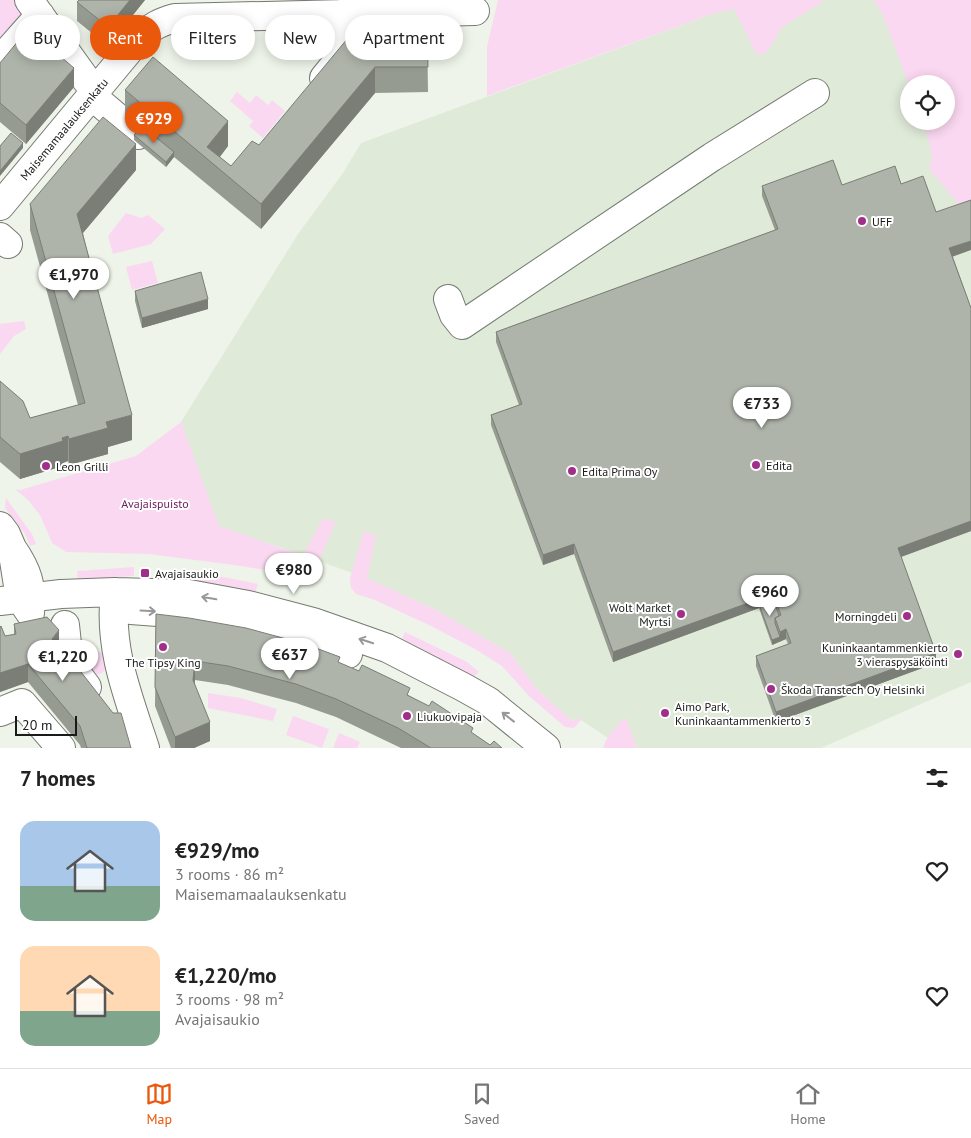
<!DOCTYPE html>
<meta charset="utf-8">
<style>
body{margin:0;font-family:"PT Sans",sans-serif;background:#f2f2f2;color:#222;height:100vh;display:flex;flex-direction:column;font-size:19px;white-space:nowrap}
*{box-sizing:border-box;margin:0}
p{font-size:16px;color:#767676}
.icon{flex:none;width:28px;height:28px;fill:none;stroke:currentColor;stroke-width:2;stroke-linecap:round;stroke-linejoin:round}
.map{position:relative;height:748px;overflow:hidden}
.drawer{display:flex;flex-direction:column;background:#fff;flex:1}
.drawer>*{flex:none}
.hud{position:absolute;left:15px;top:15px;width:500px;height:45px;display:flex;gap:10px}
.fabs{position:absolute;left:900px;top:75px;display:grid;gap:10px}
.fabs a{display:grid;place-items:center;width:55px;height:55px;border-radius:50%;background:#fff;box-shadow:0 2px 12px #0003;font-size:25px}
.scale{position:absolute;left:15px;bottom:12px;width:62px;box-sizing:border-box;padding-left:5px;border:2px solid #181b17;border-top:0;font-size:14px;line-height:18px;white-space:nowrap;color:#181b17;-webkit-text-stroke:4px #fff;paint-order:stroke}
.price{position:absolute;translate:-50% -42px;padding:0 11px;border-radius:18px;background:#fff;color:#222;font-size:16px;line-height:32px;filter:drop-shadow(0 1px 2px #0008)}
.price::after{content:'';position:absolute;left:50%;top:30px;width:15px;height:11px;margin-left:-8px;background:inherit;clip-path:polygon(0 0,100% 0,50% 100%)}
.price.on{background:#ea580c;color:#fff}
ul{padding:0;list-style:none}
li{display:flex;align-items:center;gap:15px;height:125px;padding:0 20px}
li span{display:grid;place-items:center;flex:none;width:140px;height:100px;border-radius:15px;color:#555}
li>.icon{margin-inline-start:auto}
span .icon{width:60px;height:60px;fill:#fffc;stroke-width:1}
li b{font-size:21px}
h2{display:flex;justify-content:space-between;align-items:center;height:60px;padding:0 20px;font-size:21px}
.tag{padding:0 18px;border-radius:22px;background:#fff;box-shadow:0 2px 12px #0003;font-size:18px;line-height:45px}
.tag.on{background:#ea580c;color:#fff}
.tab-bar{display:flex;justify-content:space-around;align-items:center;height:70px;border-top:1px solid #e0e0e0;background:#fff;font-size:14px;color:#767676}
.tab-bar a{display:grid;justify-items:center;gap:2px}
.tab-bar .on{color:#ea580c}
.map>svg:first-child{display:block}
.built{fill:#e0ead9;fill-rule:evenodd}
.green{fill:#fbd8f1}
.lines{fill:none;stroke-linecap:round;stroke-linejoin:round}
.minor-casing{stroke:#757a71;stroke-width:30}
.minor{stroke:#fff;stroke-width:28}
.wall{fill:#969b92}
.shaded-wall{fill:#7a7e77}
.building{fill:#aeb4aa;stroke:#7a7e77}
.oneway{stroke:#979897}
.poi-dot{fill:#a12f8a;stroke:#fff;stroke-width:2}
.labels{text-anchor:middle;dominant-baseline:central;stroke-width:4;stroke-linejoin:round;paint-order:stroke}
.street-label{font-size:12px;fill:#181b17;stroke:#fff}
.poi-label{font-size:12px;fill:#181b17;stroke:#fff;text-anchor:start}
.park-label{font-size:12px;fill:#702060;stroke:#fff}
</style>
<div class="map">
<svg width="971" height="748" viewBox="0 0 971 748">
<rect width="100%" height="100%" fill="#eef4e9"/>
<path class="built" d="M 750,0 L 929,0 L 971,114 L 971,682 L 821,748 L 637,748 L 626,719 L 619,723 L 608,738 L 578,718 L 572,721 L 538,690 L 510,653 L 438,611 L 367,578 L 218,526 L 181,422 L 298,234 L 343,173 L 361,143 ZM 909,84 L 946,84 L 946,121 L 909,121 Z"/>
<path class="green" d="M 0,0 L 15,0 L 32,10 L 0,47 Z
M 498,0 L 825,0 L 782,27 L 767,52 L 757,55 L 734,9 L 709,15 L 487,96 L 487,47 Z
M 874,0 L 971,0 L 971,206 L 963,209 L 929,169 C 936,154 927,136 922,121 L 946,121 L 946,84 L 909,84 L 909,85 L 883,15 Z
M 237,92 L 250,103 L 256,95 L 268,105 L 272,100 L 285,111 L 263,138 L 249,126 L 253,121 L 230,101 Z
M 126,213 L 141,218 L 148,215 L 165,229 L 151,244 L 113,254 L 108,236 Z
M 152,261 L 158,283 L 132,290 L 126,267 Z
M 24,321 L 26,329 L 14,336 L 0,354 L 0,324 Z
M 181,422 L 219,526 L 303,556 L 323,518 L 336,522 L 314,572 L 308,577 L 234,565 L 149,554 L 66,552 L 52,543 L 40,515 L 28,500 L 15,489 L 20,490 L 136,456 Z
M 6,498 L 32,534 L 36,544 L 30,546 L 25,534 L 5,508 Z
M 364,530 L 376,536 L 367,578 L 438,611 L 510,653 L 538,690 L 572,721 L 578,718 L 581,720 L 574,728 L 565,727 L 529,696 L 502,666 L 475,649 L 431,626 L 375,600 L 356,594 L 351,588 L 350,578 Z
M 134,567 L 134,576 L 114,577 L 96,582 L 78,581 L 77,571 Z
M 193,571 L 258,584 L 254,597 L 192,580 Z
M 405,632 L 467,662 L 479,672 L 473,677 L 402,645 L 402,639 Z
M83 663a12 12 0 1 1 24 0a12 12 0 1 1-24 0Z
M 208,693 L 241,698 L 277,709 L 273,721 L 208,708 Z
M 293,716 L 329,729 L 322,748 L 286,735 Z
M 626,718 L 637,748 L 603,748 C 606,737 616,725 626,718 Z
M 339,733 L 360,742 L 357,748 L 333,748 Z"/>
<g class="lines">
<defs>
<path id="minor" d="M 29,0 L 87,81 L 97,90
M 0,60 L 40,15
M 324,78 L 341,57 L 341,14
M 92,96 L 138,135
M 0,206 L 141,36 C 152,26 161,22 175,18 L 475,11
M 0,237 L 8,244
M 448,299 L 454,315 L 462,325 L 712,157 L 815,93
M 0,526 L 6,534 L 12,548
M 12,548 C 28,571 32,585 30,613 L 20,598 Z
M 115,592 C 108,648 128,696 145,748
M 0,601 L 61,594 L 115,592 L 189,594 L 248,605 L 313,622 L 387,648 L 463,687 L 488,701 L 546,748
M 131,610 L 198,615 L 306,641 L 348,654
M 65,625 L 69,663 L 87,687
M 0,712 L 22,703 L 61,748"/>
</defs>
<use href="#minor" class="minor-casing"/>
<use href="#minor" class="minor"/>
</g>
<path class="wall" d="M 79,0 L 145,0 L 108,46 L 77,21 L 77,2 Z
M 427,26 L 428,92 L 375,93 L 261,229 L 174,157 L 166,167 L 134,140 L 134,135 L 140,128 L 125,116 L 125,90 L 228,146 L 220,157 L 231,166 L 259,145 Z
M 0,63 L 74,87 L 26,144 L 0,122 Z
M 136,170 L 83,233 L 132,440 L 108,447 L 108,454 L 69,465 L 68,461 L 65,462 L 63,463 L 63,466 L 20,479 L 0,462 L 0,381 L 30,418 L 78,405 L 30,230 L 30,204 Z
M 901,184 L 953,257 L 971,308 L 971,531 L 901,557 L 936,663 L 776,722 L 756,666 L 756,656 L 788,644 L 786,639 L 772,645 L 759,608 L 613,662 L 574,554 L 543,565 L 491,425 L 491,415 L 519,405 L 496,342 L 496,332 L 775,230 L 762,196 L 762,186 Z
M 135,291 L 208,309 L 142,328 L 135,301 Z
M 156,614 L 340,663 L 410,696 L 473,734 L 490,745 L 502,748 L 401,748 L 336,717 L 296,703 L 228,685 L 195,680 L 194,684 L 210,741 L 194,748 L 171,748 L 155,706 Z
M 14,624 L 59,645 L 131,748 L 81,748 L 80,745 L 28,682 L 0,692 L 0,627 L 5,636 L 14,635 Z"/>
<path class="shaded-wall" d="M 130,0 L 145,0 L 108,46 L 108,27 Z
M 375,67 L 375,93 L 261,229 L 261,204 Z
M 74,68 L 74,87 L 26,144 L 26,125 Z
M 228,121 L 228,146 L 214,164 L 207,147 Z
M 23,143 L 23,148 L 0,176 L 0,171 Z
M 136,144 L 136,170 L 77,240 L 77,214 Z
M 174,152 L 174,157 L 166,167 L 166,162 Z
M 971,241 L 971,250 L 949,258 L 949,248 Z
M 208,299 L 208,309 L 142,328 L 142,318 Z
M 132,415 L 132,440 L 108,447 L 108,454 L 69,465 L 69,439 L 106,422 Z
M 68,436 L 68,461 L 63,463 L 63,466 L 20,479 L 20,454 Z
M 971,521 L 971,531 L 898,558 L 898,548 Z
M 574,544 L 574,554 L 543,565 L 543,555 Z
M 773,594 L 773,603 L 759,604 L 759,608 L 613,662 L 613,652 Z
M 786,629 L 786,639 L 772,645 L 772,640 L 780,637 L 780,632 Z
M 59,630 L 59,649 L 52,639 Z
M 936,653 L 936,663 L 776,722 L 776,712 Z
M 195,661 L 195,680 L 193,699 L 193,680 Z
M 28,664 L 28,682 L 0,692 L 0,673 Z
M 210,722 L 210,741 L 194,748 L 175,748 L 175,737 Z"/>
<path class="building" d="M 79,0 L 130,0 L 108,27 L 77,2 Z
M 358,26 L 427,26 L 428,67 L 375,67 L 261,204 L 125,90 L 153,57 L 228,121 L 207,147 L 231,166 L 252,141 L 259,145 Z
M 28,29 L 74,68 L 26,125 L 0,103 L 0,63 Z
M 103,117 L 136,144 L 77,214 L 132,415 L 106,422 L 108,428 L 69,439 L 68,436 L 62,438 L 63,441 L 20,454 L 0,437 L 0,381 L 23,401 L 30,418 L 85,403 L 30,204 Z
M 142,126 L 174,152 L 166,162 L 134,135 Z
M 11,133 L 23,143 L 0,171 L 0,146 Z
M 833,160 L 842,185 L 895,166 L 901,184 L 923,176 L 936,212 L 971,200 L 971,241 L 949,248 L 971,308 L 971,521 L 898,548 L 936,653 L 776,712 L 756,656 L 791,643 L 786,629 L 780,632 L 775,618 L 781,615 L 773,594 L 613,652 L 574,544 L 543,555 L 491,415 L 522,404 L 496,332 L 778,229 L 762,186 Z
M 201,272 L 208,299 L 142,318 L 135,291 Z
M 773,598 L 779,616 L 775,618 L 775,623 L 780,637 L 772,640 L 759,604 Z
M 156,614 L 189,618 L 246,628 L 305,644 L 340,657 L 338,662 L 359,671 L 362,665 L 410,688 L 407,695 L 429,706 L 432,701 L 473,728 L 471,732 L 490,745 L 494,741 L 502,748 L 431,748 L 398,728 L 336,699 L 296,684 L 228,666 L 195,661 L 193,680 L 210,722 L 175,737 L 155,687 Z
M 47,617 L 59,630 L 52,639 L 67,654 L 113,713 L 121,713 L 131,748 L 87,748 L 80,726 L 28,664 L 0,673 L 0,627 L 1,626 L 5,636 L 16,634 L 14,624 Z"/>
<defs><path id="oneway-shaft" d="M-6 0H5M1.5-3L5.5 0L1.5 3" fill="none" stroke-width="1.6" stroke-linecap="round" stroke-linejoin="round" transform="scale(1.25)"/></defs>
<g class="oneway">
<use href="#oneway-shaft" transform="translate(209 598) rotate(-170)"/>
<use href="#oneway-shaft" transform="translate(148 611) rotate(3)"/>
<use href="#oneway-shaft" transform="translate(366 641) rotate(-162)"/>
<use href="#oneway-shaft" transform="translate(508 717) rotate(-142)"/>
</g>
<g class="poi-dot">
<circle cx="862" cy="221" r="5"/>
<circle cx="756" cy="465" r="5"/>
<circle cx="46" cy="466" r="5"/>
<circle cx="572" cy="471" r="5"/>
<rect x="140" y="568" width="10" height="10" rx="2.5"/>
<circle cx="681" cy="614" r="5"/>
<circle cx="907" cy="616" r="5"/>
<circle cx="163" cy="647" r="5"/>
<circle cx="958" cy="654" r="5"/>
<circle cx="771" cy="689" r="5"/>
<circle cx="665" cy="713" r="5"/>
<circle cx="407" cy="716" r="5"/>
</g>
<g class="labels">
<g class="street-label">
<text transform="translate(64 129) rotate(-50)">Maisemamaalauksenkatu</text>
</g>
<g class="poi-label">
<text x="872" y="221">UFF</text>
<text x="766" y="465">Edita</text>
<text x="56" y="466">Leon Grilli</text>
<text x="582" y="471">Edita Prima Oy</text>
<text x="155" y="573">Avajaisaukio</text>
<text x="671" y="607" text-anchor="end">Wolt Market<tspan x="671" dy="14">Myrtsi</tspan></text>
<text x="897" y="616" text-anchor="end">Morningdeli</text>
<text x="948" y="647" text-anchor="end">Kuninkaantammenkierto<tspan x="948" dy="14">3 vieraspysäköinti</tspan></text>
<text x="163" y="662" text-anchor="middle">The Tipsy King</text>
<text x="781" y="689">Škoda Transtech Oy Helsinki</text>
<text x="675" y="706">Aimo Park,<tspan x="675" dy="14">Kuninkaantammenkierto 3</tspan></text>
<text x="417" y="716">Liukuovipaja</text>
</g>
<g class="park-label">
<text x="155" y="503">Avajaispuisto</text>
</g>
</g>
</svg>
<div class="fabs">
<a><svg class="icon" aria-label="locate" viewBox="0 0 24 24"><circle cx="12" cy="12" r="6"/><path d="M12 2v4M12 18v4M2 12h4M18 12h4"/></svg></a>
</div>
<div class="scale">20 m</div>
<b class="price on" style="left:154px;top:144px">€929</b>
<b class="price" style="left:74px;top:300px">€1,970</b>
<b class="price" style="left:762px;top:429px">€733</b>
<b class="price" style="left:294px;top:595px">€980</b>
<b class="price" style="left:770px;top:617px">€960</b>
<b class="price" style="left:290px;top:680px">€637</b>
<b class="price" style="left:63px;top:682px">€1,220</b>
<div class="hud">
<a class="tag">Buy</a>
<a class="tag on">Rent</a>
<a class="tag">Filters</a>
<a class="tag">New</a>
<a class="tag">Apartment</a>
</div>
</div>
<section class="drawer">
<h2>7 homes<svg class="icon" aria-label="filters" viewBox="0 0 24 24"><path d="M4 7h16M4 17h16"/><circle cx="9" cy="7" r="2"/><circle cx="15" cy="17" r="2"/></svg></h2>
<ul>
<li><span style="background:linear-gradient(#a9c7e8 65%,#7fa58c 0)"><svg class="icon" aria-label="home" viewBox="0 0 24 24"><path d="M3 11l9-7 9 7M6 9v11h12V9"/></svg></span><div><b>€929/mo</b><p>3 rooms · 86 m²</p><p>Maisemamaalauksenkatu</p></div><svg class="icon" aria-label="heart" viewBox="0 0 24 24"><path d="M12 20l-8-8c-3-5 5-10 8-4 3-6 11-1 8 4z"/></svg></li>
<li><span style="background:linear-gradient(#ffd9b3 65%,#7fa58c 0)"><svg class="icon" aria-label="home" viewBox="0 0 24 24"><path d="M3 11l9-7 9 7M6 9v11h12V9"/></svg></span><div><b>€1,220/mo</b><p>3 rooms · 98 m²</p><p>Avajaisaukio</p></div><svg class="icon" aria-label="heart" viewBox="0 0 24 24"><path d="M12 20l-8-8c-3-5 5-10 8-4 3-6 11-1 8 4z"/></svg></li>
</ul>
</section>
<nav class="tab-bar">
<a class="on"><svg class="icon" aria-label="map" viewBox="0 0 24 24"><path d="M3 6l6-2 6 2 6-2v14l-6 2-6-2-6 2zM9 4v14M15 6v14"/></svg>Map</a>
<a><svg class="icon" aria-label="saved" viewBox="0 0 24 24"><path d="M7 4h10v16l-5-4-5 4z"/></svg>Saved</a>
<a><svg class="icon" aria-label="home" viewBox="0 0 24 24"><path d="M3 11l9-7 9 7M6 9v11h12V9"/></svg>Home</a>
</nav>
